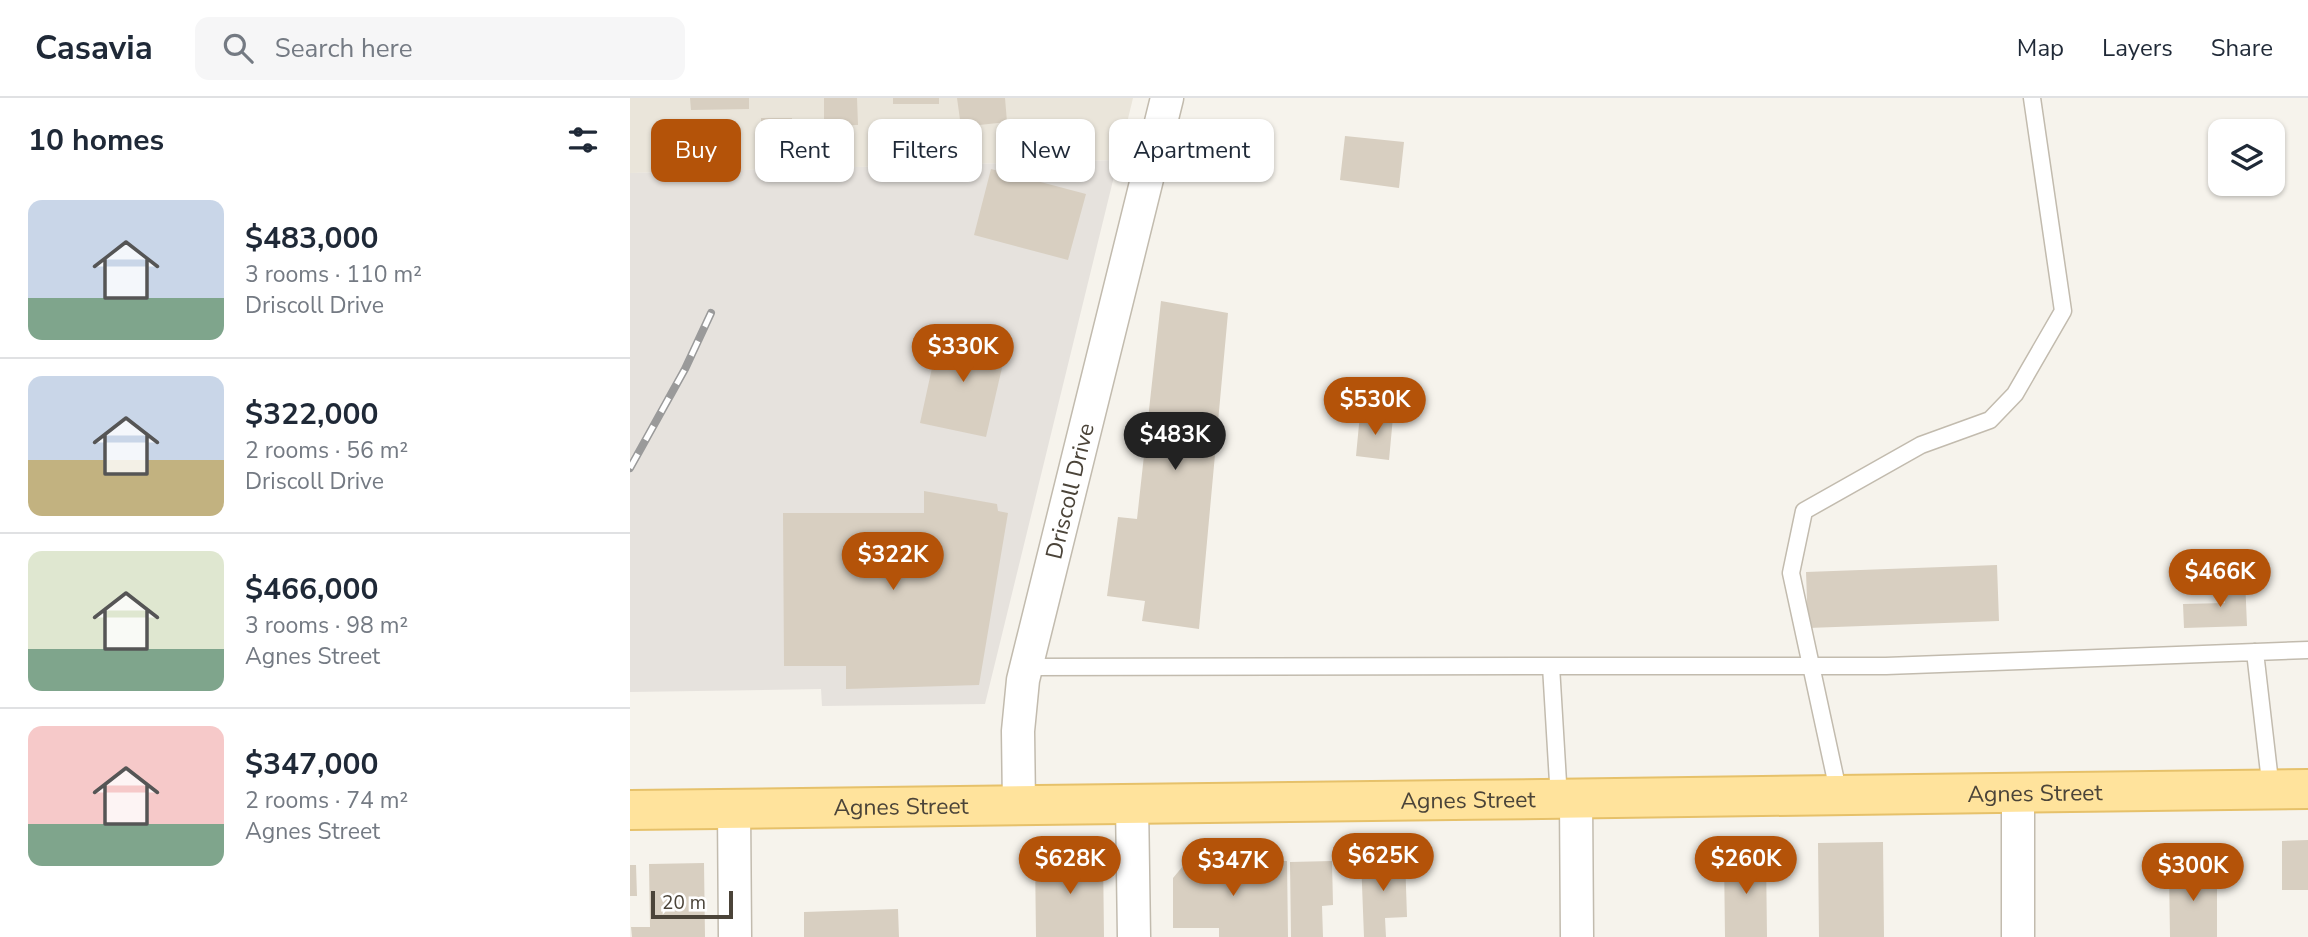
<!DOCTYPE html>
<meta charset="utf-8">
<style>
body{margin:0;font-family:"Nunito Sans",sans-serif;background:#f6f6f7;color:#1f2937;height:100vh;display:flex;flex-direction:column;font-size:26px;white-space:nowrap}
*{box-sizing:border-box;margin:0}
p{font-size:23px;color:#747a83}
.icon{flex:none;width:38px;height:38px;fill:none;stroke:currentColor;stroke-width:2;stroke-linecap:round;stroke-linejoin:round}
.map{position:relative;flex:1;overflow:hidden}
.sheet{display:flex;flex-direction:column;background:#fff;width:630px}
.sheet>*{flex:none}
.top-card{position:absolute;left:21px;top:21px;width:665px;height:63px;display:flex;gap:14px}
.tools{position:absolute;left:1578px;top:21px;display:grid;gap:14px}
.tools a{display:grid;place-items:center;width:77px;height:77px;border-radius:14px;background:#fff;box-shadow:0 2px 5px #0004;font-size:35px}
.scale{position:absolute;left:21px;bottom:18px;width:82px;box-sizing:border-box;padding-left:7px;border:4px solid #4b4439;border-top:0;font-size:19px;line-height:24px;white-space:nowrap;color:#4b4439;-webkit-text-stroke:5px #fff;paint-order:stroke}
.price{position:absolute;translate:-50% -60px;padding:0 16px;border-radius:24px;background:#b45309;color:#fff;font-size:23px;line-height:46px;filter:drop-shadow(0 2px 4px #0008)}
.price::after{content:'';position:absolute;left:50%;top:42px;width:21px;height:16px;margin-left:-10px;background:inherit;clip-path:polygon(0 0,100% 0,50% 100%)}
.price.on{background:#222;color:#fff}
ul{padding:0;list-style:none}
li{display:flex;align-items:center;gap:21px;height:175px;padding:0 28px}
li+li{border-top:2px solid #e0e1e3}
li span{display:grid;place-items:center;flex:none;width:196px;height:140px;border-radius:14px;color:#555}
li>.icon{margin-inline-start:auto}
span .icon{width:84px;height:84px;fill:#fffc;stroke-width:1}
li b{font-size:30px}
h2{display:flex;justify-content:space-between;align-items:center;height:84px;padding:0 28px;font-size:30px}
.tag{padding:0 24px;border-radius:14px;background:#fff;box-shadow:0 2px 5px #0004;font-size:24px;line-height:63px}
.tag.on{background:#b45309;color:#fff}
header{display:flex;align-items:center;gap:42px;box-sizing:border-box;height:98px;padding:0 35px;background:#fff;border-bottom:2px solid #e0e1e3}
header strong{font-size:33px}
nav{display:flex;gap:38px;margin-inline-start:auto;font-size:24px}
.search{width:490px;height:63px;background:#f6f6f7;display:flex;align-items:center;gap:18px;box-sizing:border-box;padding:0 24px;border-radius:14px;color:#747a83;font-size:26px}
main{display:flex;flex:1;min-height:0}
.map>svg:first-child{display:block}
.residential{fill:#eae5da}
.industrial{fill:#e6e2dd}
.building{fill:#d8cfc1}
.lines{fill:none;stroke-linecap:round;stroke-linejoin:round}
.lane-casing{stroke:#c2bbae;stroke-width:19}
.street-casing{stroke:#c2bbae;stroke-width:35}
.primary-casing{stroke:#e6c16a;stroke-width:42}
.lane{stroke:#fff;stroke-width:16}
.street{stroke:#fff;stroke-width:32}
.primary{stroke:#ffe39c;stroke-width:38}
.rail-casing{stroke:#9a9a9a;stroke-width:8}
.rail{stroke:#fff;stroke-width:5;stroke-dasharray:16;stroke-linecap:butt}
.labels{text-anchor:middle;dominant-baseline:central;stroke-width:6;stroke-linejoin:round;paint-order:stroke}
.street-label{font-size:23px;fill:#4b4439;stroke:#fff}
</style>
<header>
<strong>Casavia</strong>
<div class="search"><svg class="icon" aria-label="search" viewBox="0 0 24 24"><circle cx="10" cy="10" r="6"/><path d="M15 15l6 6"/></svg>Search here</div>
<nav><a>Map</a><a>Layers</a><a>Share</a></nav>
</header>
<main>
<section class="sheet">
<h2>10 homes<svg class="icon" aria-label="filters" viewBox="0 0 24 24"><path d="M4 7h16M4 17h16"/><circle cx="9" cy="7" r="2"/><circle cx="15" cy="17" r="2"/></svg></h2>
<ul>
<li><span style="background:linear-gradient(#c9d6e8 70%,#7fa58c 0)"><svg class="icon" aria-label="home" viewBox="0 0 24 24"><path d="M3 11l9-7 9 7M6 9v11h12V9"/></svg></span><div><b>$483,000</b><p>3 rooms · 110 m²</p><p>Driscoll Drive</p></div></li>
<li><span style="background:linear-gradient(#c9d6e8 60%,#c2b280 0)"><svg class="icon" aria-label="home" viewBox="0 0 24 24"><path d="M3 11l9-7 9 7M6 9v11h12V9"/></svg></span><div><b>$322,000</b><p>2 rooms · 56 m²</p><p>Driscoll Drive</p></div></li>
<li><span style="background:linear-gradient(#dfe7d0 70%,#7fa58c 0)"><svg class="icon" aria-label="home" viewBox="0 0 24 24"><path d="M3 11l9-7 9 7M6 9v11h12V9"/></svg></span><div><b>$466,000</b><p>3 rooms · 98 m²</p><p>Agnes Street</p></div></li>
<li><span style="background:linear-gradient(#f6c9c9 70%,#7fa58c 0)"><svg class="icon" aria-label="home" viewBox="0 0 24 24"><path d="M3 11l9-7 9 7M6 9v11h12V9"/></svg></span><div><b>$347,000</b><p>2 rooms · 74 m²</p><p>Agnes Street</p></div></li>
</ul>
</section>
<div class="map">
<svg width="1678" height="839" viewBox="0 0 1678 839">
<rect width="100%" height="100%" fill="#f6f3ec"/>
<path class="residential" d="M 0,0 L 503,0 L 488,62 L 0,75 Z"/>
<path class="industrial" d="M 488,62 L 355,606 L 192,608 L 191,591 L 0,594 L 0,75 Z"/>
<path class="building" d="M 60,0 L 119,0 L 119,11 L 61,12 Z
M 194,0 L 227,0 L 228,27 L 194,28 Z
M 263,0 L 309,0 L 309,6 L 263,6 Z
M 327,0 L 375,0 L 377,24 L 331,29 Z
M 131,20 L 162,20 L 162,62 L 131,62 Z
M 715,38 L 774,44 L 769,90 L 710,82 Z
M 361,71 L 456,96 L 438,162 L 344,137 Z
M 531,203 L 598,215 L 569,531 L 512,523 L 515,503 L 477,498 L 488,419 L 507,421 Z
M 310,233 L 377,248 L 356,339 L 290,325 Z
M 730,316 L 763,319 L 759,362 L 726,358 Z
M 294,393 L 367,406 L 368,413 L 378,415 L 349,587 L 216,591 L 216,568 L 154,568 L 153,415 L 294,415 Z
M 1367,467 L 1369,523 L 1178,530 L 1176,474 Z
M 1615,480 L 1617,528 L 1554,530 L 1553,506 L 1595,505 L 1594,481 Z
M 1678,742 L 1678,792 L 1652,792 L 1652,743 Z
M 1253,744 L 1254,839 L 1189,839 L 1188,745 Z
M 473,757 L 474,839 L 406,839 L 405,758 Z
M 1136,757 L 1137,839 L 1095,839 L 1094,758 Z
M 775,759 L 777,819 L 755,820 L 756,839 L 734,839 L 731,761 Z
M 574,763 L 657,763 L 658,839 L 589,839 L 589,830 L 543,830 L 543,780 L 553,768 Z
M 702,763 L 703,807 L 692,808 L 693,839 L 661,839 L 660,764 Z
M 74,765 L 75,839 L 2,839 L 1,829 L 20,829 L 19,766 Z
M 0,767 L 6,767 L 7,798 L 0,798 Z
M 1587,771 L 1587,839 L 1540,839 L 1539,772 Z
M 268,811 L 269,839 L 174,839 L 174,814 Z"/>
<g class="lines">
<defs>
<path id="lane" d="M 1625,554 L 1641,692
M 921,568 L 1256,568 L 1678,552
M 397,569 L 921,568 L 929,701
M 1209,697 L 1161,475 L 1174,413 L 1291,347 L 1360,322 L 1385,296 L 1433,213 L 1402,0"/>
<g id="street">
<path d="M 1388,695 L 1388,839"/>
<path d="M 946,701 L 947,839"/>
<path d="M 502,704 L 504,839"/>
<path id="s1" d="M 389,707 L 388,633 L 393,582 L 537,0"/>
<path d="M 104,711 L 105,839"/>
</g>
<g id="primary">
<path id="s2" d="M 0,712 C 559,704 1119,700 1678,691"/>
</g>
</defs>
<use href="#lane" class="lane-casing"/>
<use href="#street" class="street-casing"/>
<use href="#primary" class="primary-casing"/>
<use href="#lane" class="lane"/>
<use href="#street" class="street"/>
<use href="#primary" class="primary"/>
<defs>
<path id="rail" d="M 0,370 L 55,271 L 81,215"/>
</defs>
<use href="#rail" class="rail-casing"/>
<use href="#rail" class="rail"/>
</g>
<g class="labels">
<g class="street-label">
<text stroke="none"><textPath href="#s1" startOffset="320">Driscoll Drive</textPath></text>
<text stroke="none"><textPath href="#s2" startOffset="1405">Agnes Street</textPath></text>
<text stroke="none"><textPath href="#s2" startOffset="838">Agnes Street</textPath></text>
<text stroke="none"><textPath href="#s2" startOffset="271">Agnes Street</textPath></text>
</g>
</g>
</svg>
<div class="tools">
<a><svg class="icon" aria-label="layers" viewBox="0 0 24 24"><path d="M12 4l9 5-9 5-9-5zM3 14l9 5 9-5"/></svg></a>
</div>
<div class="scale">20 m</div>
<b class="price" style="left:333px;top:286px">$330K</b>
<b class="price" style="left:745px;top:339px">$530K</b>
<b class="price on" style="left:545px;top:374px">$483K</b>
<b class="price" style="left:263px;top:494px">$322K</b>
<b class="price" style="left:1590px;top:511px">$466K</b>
<b class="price" style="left:753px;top:795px">$625K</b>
<b class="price" style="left:440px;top:798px">$628K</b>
<b class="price" style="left:1116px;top:798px">$260K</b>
<b class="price" style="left:603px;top:800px">$347K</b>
<b class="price" style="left:1563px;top:805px">$300K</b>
<div class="top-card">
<a class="tag on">Buy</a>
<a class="tag">Rent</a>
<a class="tag">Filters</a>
<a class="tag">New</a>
<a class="tag">Apartment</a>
</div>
</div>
</main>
